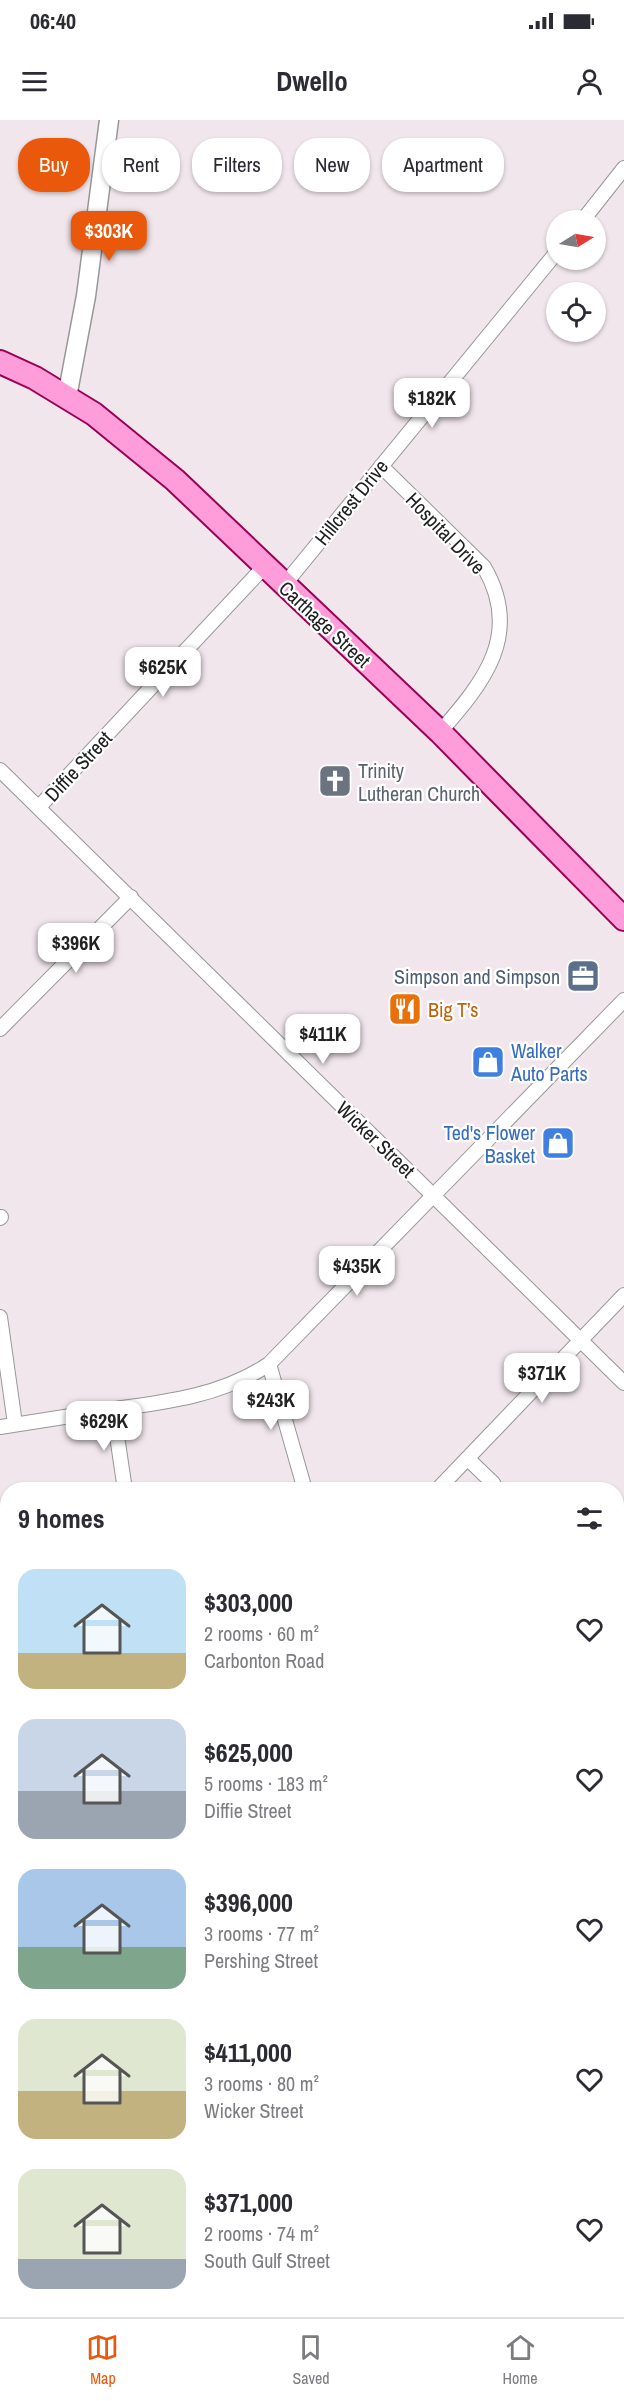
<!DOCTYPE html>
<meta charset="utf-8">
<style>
body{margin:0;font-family:"Archivo Narrow",sans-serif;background:#f2f2f3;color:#2b2b33;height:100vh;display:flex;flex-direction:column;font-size:22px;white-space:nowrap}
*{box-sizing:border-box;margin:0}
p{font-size:20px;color:#7c7c81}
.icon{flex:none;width:33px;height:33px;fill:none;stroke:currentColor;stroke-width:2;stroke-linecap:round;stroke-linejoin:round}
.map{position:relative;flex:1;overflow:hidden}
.panel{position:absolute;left:0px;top:1362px;width:624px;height:836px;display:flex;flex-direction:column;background:#fff;border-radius:24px 24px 0 0;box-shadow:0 2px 4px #0004}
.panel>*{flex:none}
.guide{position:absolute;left:18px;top:18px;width:588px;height:54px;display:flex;gap:12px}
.needle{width:39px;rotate:79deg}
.tools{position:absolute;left:546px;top:90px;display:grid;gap:12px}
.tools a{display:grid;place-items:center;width:60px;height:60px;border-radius:50%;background:#fff;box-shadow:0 2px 4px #0004;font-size:30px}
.price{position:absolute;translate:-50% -51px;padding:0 14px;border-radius:12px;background:#fff;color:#222;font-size:20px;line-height:39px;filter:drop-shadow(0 2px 3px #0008)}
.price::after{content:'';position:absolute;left:50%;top:36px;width:18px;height:14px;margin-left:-9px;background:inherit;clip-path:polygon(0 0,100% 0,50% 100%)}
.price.on{background:#ea580c;color:#fff}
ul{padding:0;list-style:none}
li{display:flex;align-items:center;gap:18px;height:150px;padding:0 18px}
li span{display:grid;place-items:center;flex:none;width:168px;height:120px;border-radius:18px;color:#555}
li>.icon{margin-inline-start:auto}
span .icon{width:72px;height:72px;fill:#fffc;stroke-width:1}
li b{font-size:26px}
h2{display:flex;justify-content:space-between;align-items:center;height:72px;padding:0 18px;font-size:26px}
.pill{padding:0 21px;border-radius:24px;background:#fff;box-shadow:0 2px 4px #0004;font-size:21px;line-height:54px}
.pill.on{background:#ea580c;color:#fff}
.status{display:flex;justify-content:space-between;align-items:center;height:42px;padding:0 30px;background:#fff;direction:ltr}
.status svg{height:16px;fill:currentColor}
header{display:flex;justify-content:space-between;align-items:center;height:78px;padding:0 18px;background:#fff;font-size:27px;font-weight:800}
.dock{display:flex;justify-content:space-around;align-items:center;height:84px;border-top:2px solid #e1e1e2;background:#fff;font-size:16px;color:#7c7c81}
.dock a{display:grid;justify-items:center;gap:3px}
.dock .on{color:#ea580c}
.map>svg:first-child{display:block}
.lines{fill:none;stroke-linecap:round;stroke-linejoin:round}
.minor-casing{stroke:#979797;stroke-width:16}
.tertiary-casing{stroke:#979797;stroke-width:21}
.primary-casing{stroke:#9c0054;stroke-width:26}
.minor{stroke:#fff;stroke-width:14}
.tertiary{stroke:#fff;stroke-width:18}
.primary{stroke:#ff9ddb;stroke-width:22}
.rail{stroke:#6e6e6e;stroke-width:4;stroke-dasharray:12 12;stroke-linecap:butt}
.labels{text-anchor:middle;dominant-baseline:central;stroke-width:4.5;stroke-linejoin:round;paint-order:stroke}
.street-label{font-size:20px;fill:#202020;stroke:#fff}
.worship-label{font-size:20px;fill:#5b616d;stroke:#fff;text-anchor:start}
.service-label{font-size:20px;fill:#4e5e75;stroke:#fff;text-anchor:end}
.food-label{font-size:20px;fill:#c56008;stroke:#fff;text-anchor:start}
.shop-label{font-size:20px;fill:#366cbe;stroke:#fff;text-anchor:start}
</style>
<div class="status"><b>06:40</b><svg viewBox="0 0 49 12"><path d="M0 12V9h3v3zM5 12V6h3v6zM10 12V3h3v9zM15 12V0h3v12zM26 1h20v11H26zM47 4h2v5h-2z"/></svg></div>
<header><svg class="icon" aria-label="menu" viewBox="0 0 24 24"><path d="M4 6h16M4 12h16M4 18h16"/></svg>Dwello<svg class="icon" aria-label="person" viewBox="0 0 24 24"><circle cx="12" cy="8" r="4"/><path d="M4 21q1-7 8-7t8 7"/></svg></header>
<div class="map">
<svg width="624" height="2197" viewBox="0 0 624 2197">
<rect width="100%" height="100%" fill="#f1e6ec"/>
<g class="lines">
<defs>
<path id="minor" d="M 583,100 L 624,48
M 381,346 L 484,447 C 523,514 484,562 440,612
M 284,465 L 556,133
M 0,650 L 624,1263
M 39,687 L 264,447
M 0,909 L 131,777
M 0,1098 L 1,1097
M 0,1197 L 15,1304
M 269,1244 L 305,1370
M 113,1289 L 125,1370
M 0,1307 C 38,1301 76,1295 115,1289 C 168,1282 223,1275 269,1244 L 624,880
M 468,1339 L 493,1363 L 496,1370
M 437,1370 L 624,1175
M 0,1489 L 8,1536
M 0,1576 L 8,1575
M 616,1876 L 624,1905
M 0,1976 L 8,1975
M 616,1990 L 624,1988
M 616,2113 L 624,2120
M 0,2131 L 8,2130
M 472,2197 L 476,2190"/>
<path id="tertiary" d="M 67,277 L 86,176 L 109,0"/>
<path id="primary" d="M 0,242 L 35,258 L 94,294 L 175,360 L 440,612 L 624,799
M 616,1651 L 624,1646
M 0,1852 L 8,1849"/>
</defs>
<use href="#minor" class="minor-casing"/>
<use href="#tertiary" class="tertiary-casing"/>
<use href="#primary" class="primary-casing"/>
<use href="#minor" class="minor"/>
<use href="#tertiary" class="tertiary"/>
<use href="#primary" class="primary"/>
<path class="rail" d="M 616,2012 L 624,2010
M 0,2154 L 8,2153"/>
</g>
<defs>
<symbol id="church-square" viewBox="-11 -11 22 22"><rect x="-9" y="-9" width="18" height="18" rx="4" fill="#6b7280" stroke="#fff"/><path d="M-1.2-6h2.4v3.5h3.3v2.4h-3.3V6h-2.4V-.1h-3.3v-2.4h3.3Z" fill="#fff"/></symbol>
<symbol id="office-square" viewBox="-11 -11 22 22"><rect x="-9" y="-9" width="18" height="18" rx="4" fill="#5c6f8a" stroke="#fff"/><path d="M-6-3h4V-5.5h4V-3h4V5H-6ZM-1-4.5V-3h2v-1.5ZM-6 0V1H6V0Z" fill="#fff"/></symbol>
<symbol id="restaurant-square" viewBox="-11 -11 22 22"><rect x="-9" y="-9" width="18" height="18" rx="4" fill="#e8710a" stroke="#fff"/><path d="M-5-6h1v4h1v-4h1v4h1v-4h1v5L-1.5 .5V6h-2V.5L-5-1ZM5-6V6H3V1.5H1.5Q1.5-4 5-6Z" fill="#fff"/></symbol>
<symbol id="shop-square" viewBox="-11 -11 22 22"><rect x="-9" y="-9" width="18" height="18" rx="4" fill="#3f7fe0" stroke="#fff"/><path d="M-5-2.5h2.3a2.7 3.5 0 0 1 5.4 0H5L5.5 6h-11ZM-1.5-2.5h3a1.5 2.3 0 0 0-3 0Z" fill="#fff"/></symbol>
</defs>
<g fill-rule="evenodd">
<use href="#church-square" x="316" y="642" width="38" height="38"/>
<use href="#office-square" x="564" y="837" width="38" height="38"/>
<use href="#restaurant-square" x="386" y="870" width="38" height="38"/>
<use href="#shop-square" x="469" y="923" width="38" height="38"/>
<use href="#shop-square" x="539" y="1004" width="38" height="38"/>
</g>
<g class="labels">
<g class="street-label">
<text transform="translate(351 382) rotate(-51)">Hillcrest Drive</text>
<text transform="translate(446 413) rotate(46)">Hospital Drive</text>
<text transform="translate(325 504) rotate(43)">Carthage Street</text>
<text transform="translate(78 646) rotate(-47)">Diffie Street</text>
<text transform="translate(376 1019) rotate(44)">Wicker Street</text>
</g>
<g class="worship-label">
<text x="358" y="650">Trinity<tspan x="358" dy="23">Lutheran Church</tspan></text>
</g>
<g class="service-label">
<text x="560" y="856">Simpson and Simpson</text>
</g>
<g class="food-label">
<text x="428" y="889">Big T’s</text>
</g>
<g class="shop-label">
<text x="511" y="930">Walker<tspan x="511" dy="23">Auto Parts</tspan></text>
<text x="535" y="1012" text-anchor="end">Ted's Flower<tspan x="535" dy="23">Basket</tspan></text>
</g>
</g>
</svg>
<div class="tools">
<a><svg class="needle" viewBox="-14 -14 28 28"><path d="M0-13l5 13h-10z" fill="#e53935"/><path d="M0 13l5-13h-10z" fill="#7c7c81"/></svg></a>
<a><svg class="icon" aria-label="locate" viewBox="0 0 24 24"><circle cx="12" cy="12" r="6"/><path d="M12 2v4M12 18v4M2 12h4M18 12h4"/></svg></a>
</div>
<b class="price on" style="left:109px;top:142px">$303K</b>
<b class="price" style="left:432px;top:309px">$182K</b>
<b class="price" style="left:163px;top:578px">$625K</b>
<b class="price" style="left:76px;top:854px">$396K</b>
<b class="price" style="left:323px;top:945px">$411K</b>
<b class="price" style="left:357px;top:1177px">$435K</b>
<b class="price" style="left:542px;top:1284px">$371K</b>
<b class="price" style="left:271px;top:1311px">$243K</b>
<b class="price" style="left:104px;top:1332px">$629K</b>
<div class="guide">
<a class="pill on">Buy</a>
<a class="pill">Rent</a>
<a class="pill">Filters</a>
<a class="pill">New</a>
<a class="pill">Apartment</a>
</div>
<section class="panel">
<h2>9 homes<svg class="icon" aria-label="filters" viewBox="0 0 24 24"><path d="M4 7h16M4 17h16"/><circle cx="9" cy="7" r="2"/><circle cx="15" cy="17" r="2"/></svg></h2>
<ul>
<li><span style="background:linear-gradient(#bfe0f5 70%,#c2b280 0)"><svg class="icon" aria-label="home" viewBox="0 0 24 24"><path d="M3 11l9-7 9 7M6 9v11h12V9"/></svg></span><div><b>$303,000</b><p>2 rooms · 60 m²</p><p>Carbonton Road</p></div><svg class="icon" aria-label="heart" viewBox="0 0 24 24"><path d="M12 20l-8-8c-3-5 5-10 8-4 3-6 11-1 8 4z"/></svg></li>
<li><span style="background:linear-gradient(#c9d6e8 60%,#9aa5b1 0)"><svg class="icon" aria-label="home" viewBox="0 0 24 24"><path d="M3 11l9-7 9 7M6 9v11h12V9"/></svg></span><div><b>$625,000</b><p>5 rooms · 183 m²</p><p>Diffie Street</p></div><svg class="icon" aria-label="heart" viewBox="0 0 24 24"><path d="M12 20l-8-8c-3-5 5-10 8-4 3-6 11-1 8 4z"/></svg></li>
<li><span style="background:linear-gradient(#a9c7e8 65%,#7fa58c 0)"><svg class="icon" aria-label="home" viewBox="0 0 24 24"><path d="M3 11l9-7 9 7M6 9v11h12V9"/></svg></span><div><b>$396,000</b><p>3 rooms · 77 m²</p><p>Pershing Street</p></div><svg class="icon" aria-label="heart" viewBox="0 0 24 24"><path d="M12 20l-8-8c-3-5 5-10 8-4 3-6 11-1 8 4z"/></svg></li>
<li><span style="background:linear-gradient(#dfe7d0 60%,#c2b280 0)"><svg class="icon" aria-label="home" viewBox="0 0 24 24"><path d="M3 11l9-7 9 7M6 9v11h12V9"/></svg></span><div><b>$411,000</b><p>3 rooms · 80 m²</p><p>Wicker Street</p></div><svg class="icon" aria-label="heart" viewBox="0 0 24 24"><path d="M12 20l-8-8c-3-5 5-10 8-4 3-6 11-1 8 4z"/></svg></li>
<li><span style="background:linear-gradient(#dfe7d0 75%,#9aa5b1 0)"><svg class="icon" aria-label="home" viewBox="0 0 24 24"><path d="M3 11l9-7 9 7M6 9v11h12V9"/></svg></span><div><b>$371,000</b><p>2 rooms · 74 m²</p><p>South Gulf Street</p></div><svg class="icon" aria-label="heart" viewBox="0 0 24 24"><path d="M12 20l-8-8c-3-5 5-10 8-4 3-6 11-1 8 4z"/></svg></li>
</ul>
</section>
</div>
<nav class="dock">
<a class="on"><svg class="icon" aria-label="map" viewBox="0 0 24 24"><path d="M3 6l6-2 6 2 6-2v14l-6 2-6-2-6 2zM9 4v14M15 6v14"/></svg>Map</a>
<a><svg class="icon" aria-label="saved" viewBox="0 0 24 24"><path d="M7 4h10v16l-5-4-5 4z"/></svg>Saved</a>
<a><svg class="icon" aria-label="home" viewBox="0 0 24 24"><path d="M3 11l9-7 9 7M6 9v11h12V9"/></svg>Home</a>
</nav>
